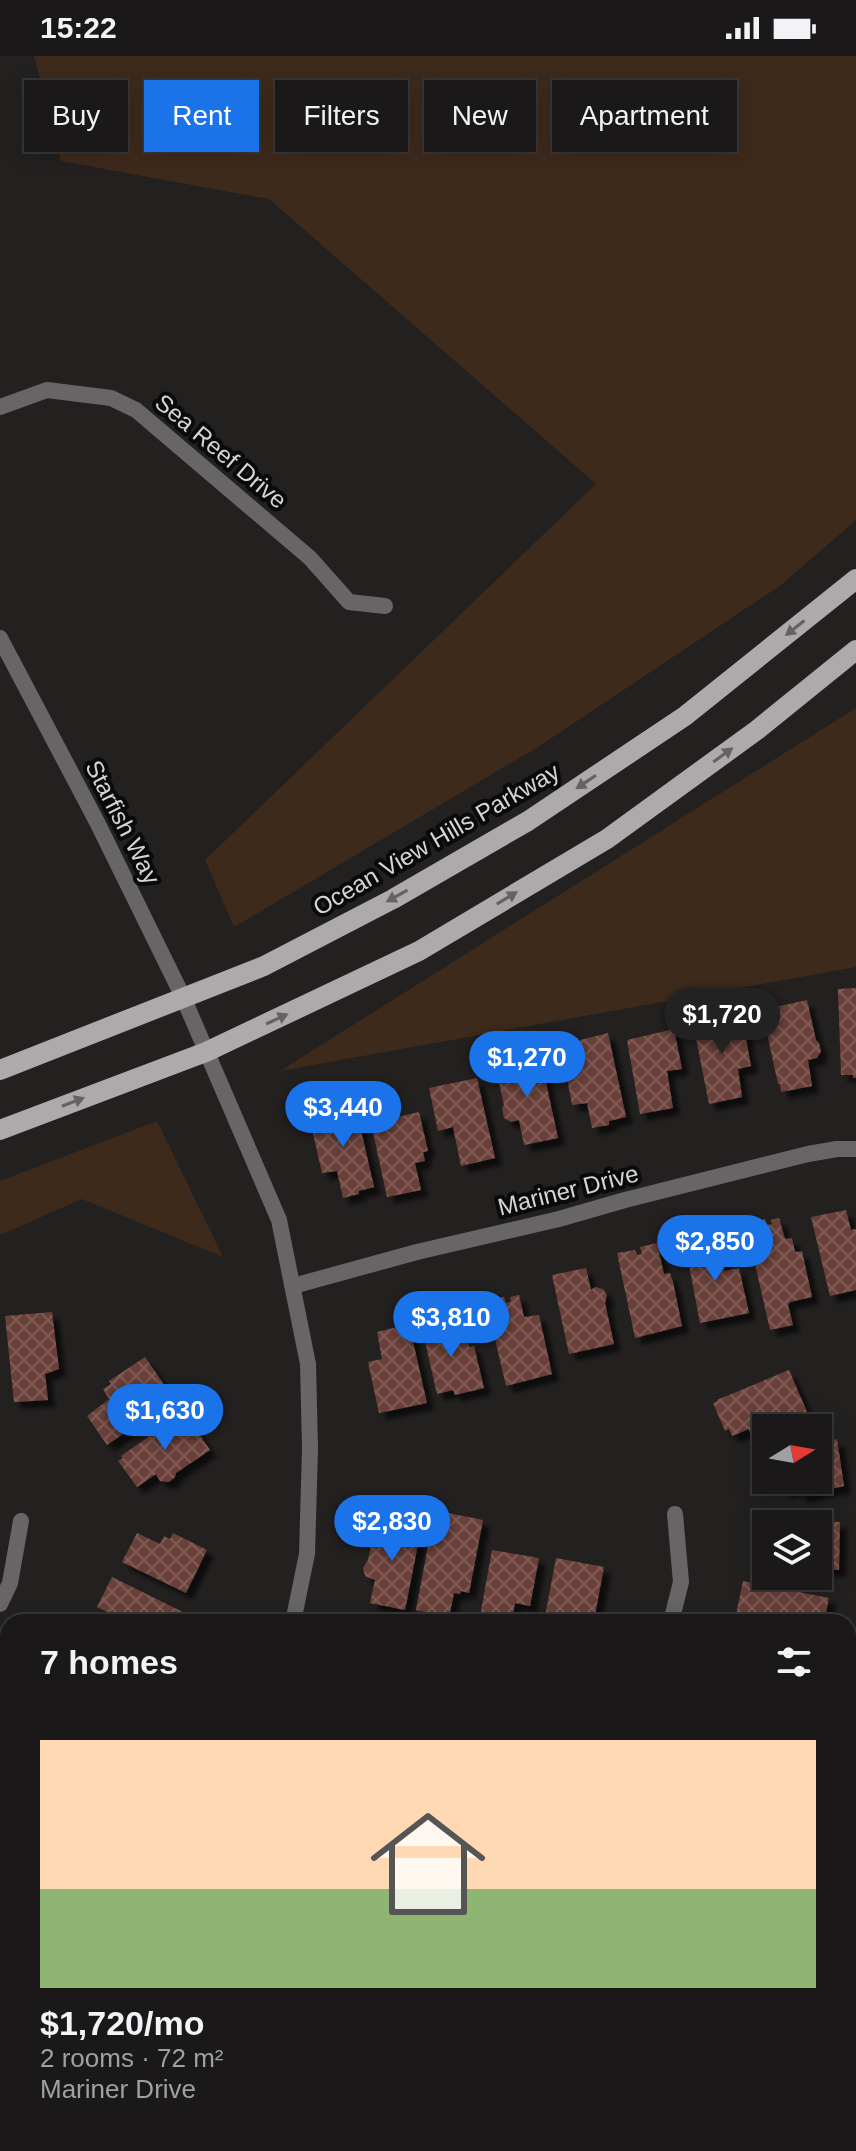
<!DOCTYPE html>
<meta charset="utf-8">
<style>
body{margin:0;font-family:Arial,sans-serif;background:#272525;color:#f1f3f6;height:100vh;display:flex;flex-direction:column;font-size:30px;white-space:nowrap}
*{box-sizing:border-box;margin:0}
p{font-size:26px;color:#9fa0a2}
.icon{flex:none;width:44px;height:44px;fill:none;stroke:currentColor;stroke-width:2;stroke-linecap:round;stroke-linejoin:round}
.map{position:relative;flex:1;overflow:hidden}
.drawer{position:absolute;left:0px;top:1558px;width:856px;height:538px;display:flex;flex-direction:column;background:#1a1818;border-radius:24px 24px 0 0;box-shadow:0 4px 20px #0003,0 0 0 2px #383737}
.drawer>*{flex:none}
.top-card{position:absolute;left:24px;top:24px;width:808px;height:72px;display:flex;gap:16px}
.needle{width:52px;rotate:79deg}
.fabs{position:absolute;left:752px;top:1358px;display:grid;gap:16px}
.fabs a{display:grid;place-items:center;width:80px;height:80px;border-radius:0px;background:#1a1818;box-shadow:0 4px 20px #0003,0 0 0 2px #383737;font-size:40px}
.price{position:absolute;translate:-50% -68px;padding:0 18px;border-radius:28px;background:#1a73e8;color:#fff;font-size:26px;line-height:52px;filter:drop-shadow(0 2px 4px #0008)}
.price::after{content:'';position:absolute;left:50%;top:48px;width:24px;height:18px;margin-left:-12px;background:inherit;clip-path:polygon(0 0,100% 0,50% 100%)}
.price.active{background:#222;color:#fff}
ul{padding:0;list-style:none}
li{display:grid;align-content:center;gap:16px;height:424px;padding:0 40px}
li span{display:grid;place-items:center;height:248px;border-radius:0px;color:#555}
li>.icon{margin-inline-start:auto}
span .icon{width:144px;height:144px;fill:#fffc;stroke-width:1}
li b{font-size:34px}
h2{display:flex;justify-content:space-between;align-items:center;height:96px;padding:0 40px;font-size:34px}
.chip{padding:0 28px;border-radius:0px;background:#1a1818;box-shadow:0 4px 20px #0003,0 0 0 2px #383737;font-size:28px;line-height:72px}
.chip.active{background:#1a73e8;color:#fff}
.status{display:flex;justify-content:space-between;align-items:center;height:56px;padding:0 40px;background:#1a1818;direction:ltr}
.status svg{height:22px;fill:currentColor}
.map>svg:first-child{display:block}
.grass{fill:#3e2a1b}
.building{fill:url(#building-cross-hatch);filter:url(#shadow)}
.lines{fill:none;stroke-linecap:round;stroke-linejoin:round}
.street{stroke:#676566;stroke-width:16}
.primary{stroke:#adaaac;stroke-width:20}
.oneway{fill:#646263}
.labels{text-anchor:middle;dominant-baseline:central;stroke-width:8;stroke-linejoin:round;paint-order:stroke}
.street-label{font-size:24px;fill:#d7d4d5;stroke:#0b0a0a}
</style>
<div class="status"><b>15:22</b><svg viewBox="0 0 49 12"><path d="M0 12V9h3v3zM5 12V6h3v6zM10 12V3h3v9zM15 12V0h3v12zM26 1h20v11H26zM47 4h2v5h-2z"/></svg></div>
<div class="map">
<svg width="856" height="2095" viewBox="0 0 856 2095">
<defs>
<pattern id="building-cross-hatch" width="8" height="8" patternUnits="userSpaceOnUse" patternTransform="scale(2)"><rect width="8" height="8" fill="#6a4039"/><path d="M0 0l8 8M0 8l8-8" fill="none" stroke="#7f5b55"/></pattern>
<filter id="shadow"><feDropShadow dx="7" dy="7" stdDeviation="2" flood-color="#0009"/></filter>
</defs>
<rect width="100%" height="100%" fill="#232020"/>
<path class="grass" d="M 34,0 L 856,0 L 856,464 L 781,529 L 538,691 L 234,871 L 205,804 L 596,428 L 269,143 L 61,105 Z
M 856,652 L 856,911 L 280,1015 Z
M 157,1065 L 223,1201 L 82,1143 L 0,1179 L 0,1125 Z
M 848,1972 L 856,1973 L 856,2095 L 210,2095 L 212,2088 L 848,2088 Z"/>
<path class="building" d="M 856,932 L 856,1022 L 853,1022 L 853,1019 L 841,1019 L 838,933 Z
M 807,944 L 816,984 L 819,987 L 821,995 L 817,1002 L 808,1004 L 812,1030 L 781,1036 L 780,1028 L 778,1028 L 762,954 Z
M 741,956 L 751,1010 L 738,1013 L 742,1041 L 709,1048 L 693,967 Z
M 674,973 L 682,1013 L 667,1015 L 673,1052 L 640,1058 L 627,984 Z
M 608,977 L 626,1061 L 609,1065 L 609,1069 L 592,1072 L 587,1047 L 572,1049 L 561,989 Z
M 540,999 L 558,1082 L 524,1089 L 519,1064 L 511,1066 L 504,1062 L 502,1052 L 504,1049 L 495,1009 Z
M 477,1022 L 495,1102 L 461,1110 L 453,1071 L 438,1075 L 429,1032 Z
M 355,1048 L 374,1131 L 359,1135 L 359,1138 L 343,1142 L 337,1115 L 322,1117 L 309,1060 Z
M 419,1056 L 428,1095 L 423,1096 L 425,1105 L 415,1107 L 421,1134 L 387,1141 L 371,1067 Z
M 846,1154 L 851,1174 L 856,1173 L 856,1234 L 830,1240 L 811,1161 Z
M 779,1162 L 785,1183 L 792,1182 L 795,1196 L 802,1195 L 812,1241 L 790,1246 L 788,1249 L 793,1269 L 770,1274 L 746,1168 L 765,1163 L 767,1169 L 772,1168 L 771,1164 Z
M 718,1181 L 724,1215 L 739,1212 L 749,1257 L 700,1267 L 685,1188 Z
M 657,1187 L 664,1218 L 670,1217 L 673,1226 L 682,1270 L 635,1282 L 617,1197 L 635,1194 L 637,1199 L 642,1198 L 640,1191 Z
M 586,1212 L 591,1234 L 595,1231 L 603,1233 L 607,1239 L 605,1247 L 614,1288 L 569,1298 L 552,1219 Z
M 519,1239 L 524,1261 L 539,1259 L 552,1318 L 506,1330 L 486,1245 L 504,1241 L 506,1247 L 511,1246 L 510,1241 Z
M 52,1256 L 59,1313 L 45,1318 L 48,1344 L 14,1346 L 5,1260 Z
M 453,1261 L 459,1286 L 468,1284 L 469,1291 L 474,1290 L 484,1332 L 455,1339 L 453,1334 L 437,1338 L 421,1268 Z
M 409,1268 L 427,1347 L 379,1357 L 368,1306 L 382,1303 L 377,1276 Z
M 145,1301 L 174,1343 L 107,1389 L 87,1360 L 109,1343 L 103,1333 L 111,1328 L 109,1325 Z
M 789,1314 L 807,1356 L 766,1372 L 766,1376 L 761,1378 L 750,1377 L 749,1373 L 732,1380 L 729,1373 L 725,1375 L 713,1347 L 718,1345 L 717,1344 Z
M 184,1356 L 210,1394 L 176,1417 L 175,1421 L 169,1426 L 160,1425 L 156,1418 L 137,1431 L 118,1405 L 123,1402 L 121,1400 Z
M 837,1383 L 844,1430 L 800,1440 L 798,1433 L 783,1436 L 782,1429 L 765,1433 L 762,1418 L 756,1419 L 752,1402 L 766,1398 L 766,1424 L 818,1424 L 818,1387 Z
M 438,1455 L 483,1464 L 469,1537 L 461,1535 L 460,1538 L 454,1537 L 449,1561 L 416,1554 L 432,1469 L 436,1470 Z
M 768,1462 L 840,1466 L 839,1514 L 818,1513 L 818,1468 L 766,1468 L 766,1497 L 758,1497 L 759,1465 L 768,1465 Z
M 376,1464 L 421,1473 L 405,1554 L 370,1547 L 375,1524 L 365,1520 L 363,1512 L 368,1504 Z
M 137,1477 L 160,1488 L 164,1480 L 170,1483 L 173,1477 L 207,1494 L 186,1537 L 122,1506 Z
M 492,1494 L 539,1502 L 530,1550 L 515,1547 L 511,1566 L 479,1566 Z
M 556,1502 L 604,1511 L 594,1564 L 579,1561 L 578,1566 L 544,1566 Z
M 112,1521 L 189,1559 L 186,1566 L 115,1566 L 117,1561 L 97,1551 Z
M 743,1525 L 829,1542 L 824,1566 L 759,1566 L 760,1563 L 736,1559 Z
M 4,1686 L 8,1688 L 8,1724 L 0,1720 L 0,1693 Z
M 0,1760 L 8,1764 L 8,1818 L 0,1814 Z
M 0,1835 L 8,1839 L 8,1884 L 5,1891 L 0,1889 Z
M 856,1850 L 856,1903 L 848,1901 L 848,1871 Z
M 52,2088 L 116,2088 L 128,2095 L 64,2095 Z"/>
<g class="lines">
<path class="street" d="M 0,351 L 47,334 L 111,342 L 136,354 L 310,502 L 349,546 L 385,550
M 0,582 L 97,766 L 183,941 L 279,1164 L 308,1308 L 310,1392 L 307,1498 L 293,1566
M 293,1230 L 417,1196 L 559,1163 L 625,1144 L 808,1098 L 837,1093 L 856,1093
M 0,1548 L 10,1527 L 21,1465
M 671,1566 L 681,1526 L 675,1458
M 848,1746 L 856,1748
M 0,2059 L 8,2047"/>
<path class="primary" d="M 0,1014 L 264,910 L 393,843 L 528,765 L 685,660 L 856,523
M 0,1074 L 206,996 L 419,895 L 607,783 L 757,674 L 856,594"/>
</g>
<defs><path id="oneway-solid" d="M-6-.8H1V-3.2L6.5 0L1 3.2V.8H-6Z" transform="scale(2)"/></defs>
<g class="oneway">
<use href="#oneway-solid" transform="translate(795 572) rotate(142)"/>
<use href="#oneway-solid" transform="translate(723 699) rotate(-36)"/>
<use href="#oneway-solid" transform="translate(586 726) rotate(146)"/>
<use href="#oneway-solid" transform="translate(397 840) rotate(151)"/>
<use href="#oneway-solid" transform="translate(507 842) rotate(-31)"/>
<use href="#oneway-solid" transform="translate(277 963) rotate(-25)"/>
<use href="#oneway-solid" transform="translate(73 1046) rotate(-21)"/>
</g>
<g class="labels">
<g class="street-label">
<text transform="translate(221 395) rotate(40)">Sea Reef Drive</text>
<text transform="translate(123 766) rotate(63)">Starfish Way</text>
<text transform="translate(436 783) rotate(-30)">Ocean View Hills Parkway</text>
<text transform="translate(568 1134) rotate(-14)">Mariner Drive</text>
</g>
</g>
</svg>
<div class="fabs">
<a><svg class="needle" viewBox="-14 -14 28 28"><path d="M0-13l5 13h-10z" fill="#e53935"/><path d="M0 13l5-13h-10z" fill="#9fa0a2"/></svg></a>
<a><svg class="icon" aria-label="layers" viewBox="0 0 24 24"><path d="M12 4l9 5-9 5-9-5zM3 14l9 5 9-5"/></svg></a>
</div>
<b class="price active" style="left:722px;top:1000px">$1,720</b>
<b class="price" style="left:527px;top:1043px">$1,270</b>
<b class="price" style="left:343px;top:1093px">$3,440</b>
<b class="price" style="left:715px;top:1227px">$2,850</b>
<b class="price" style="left:451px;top:1303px">$3,810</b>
<b class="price" style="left:165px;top:1396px">$1,630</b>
<b class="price" style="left:392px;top:1507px">$2,830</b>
<div class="top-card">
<a class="chip">Buy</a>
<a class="chip active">Rent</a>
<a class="chip">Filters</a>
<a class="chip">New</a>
<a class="chip">Apartment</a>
</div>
<section class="drawer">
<h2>7 homes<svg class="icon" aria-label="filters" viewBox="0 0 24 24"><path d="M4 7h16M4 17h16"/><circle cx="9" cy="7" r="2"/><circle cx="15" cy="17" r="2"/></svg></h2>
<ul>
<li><span style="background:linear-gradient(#ffd9b3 60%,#8fb573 0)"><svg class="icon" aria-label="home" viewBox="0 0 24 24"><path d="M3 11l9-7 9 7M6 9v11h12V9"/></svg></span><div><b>$1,720/mo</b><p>2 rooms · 72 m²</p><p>Mariner Drive</p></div></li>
</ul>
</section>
</div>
